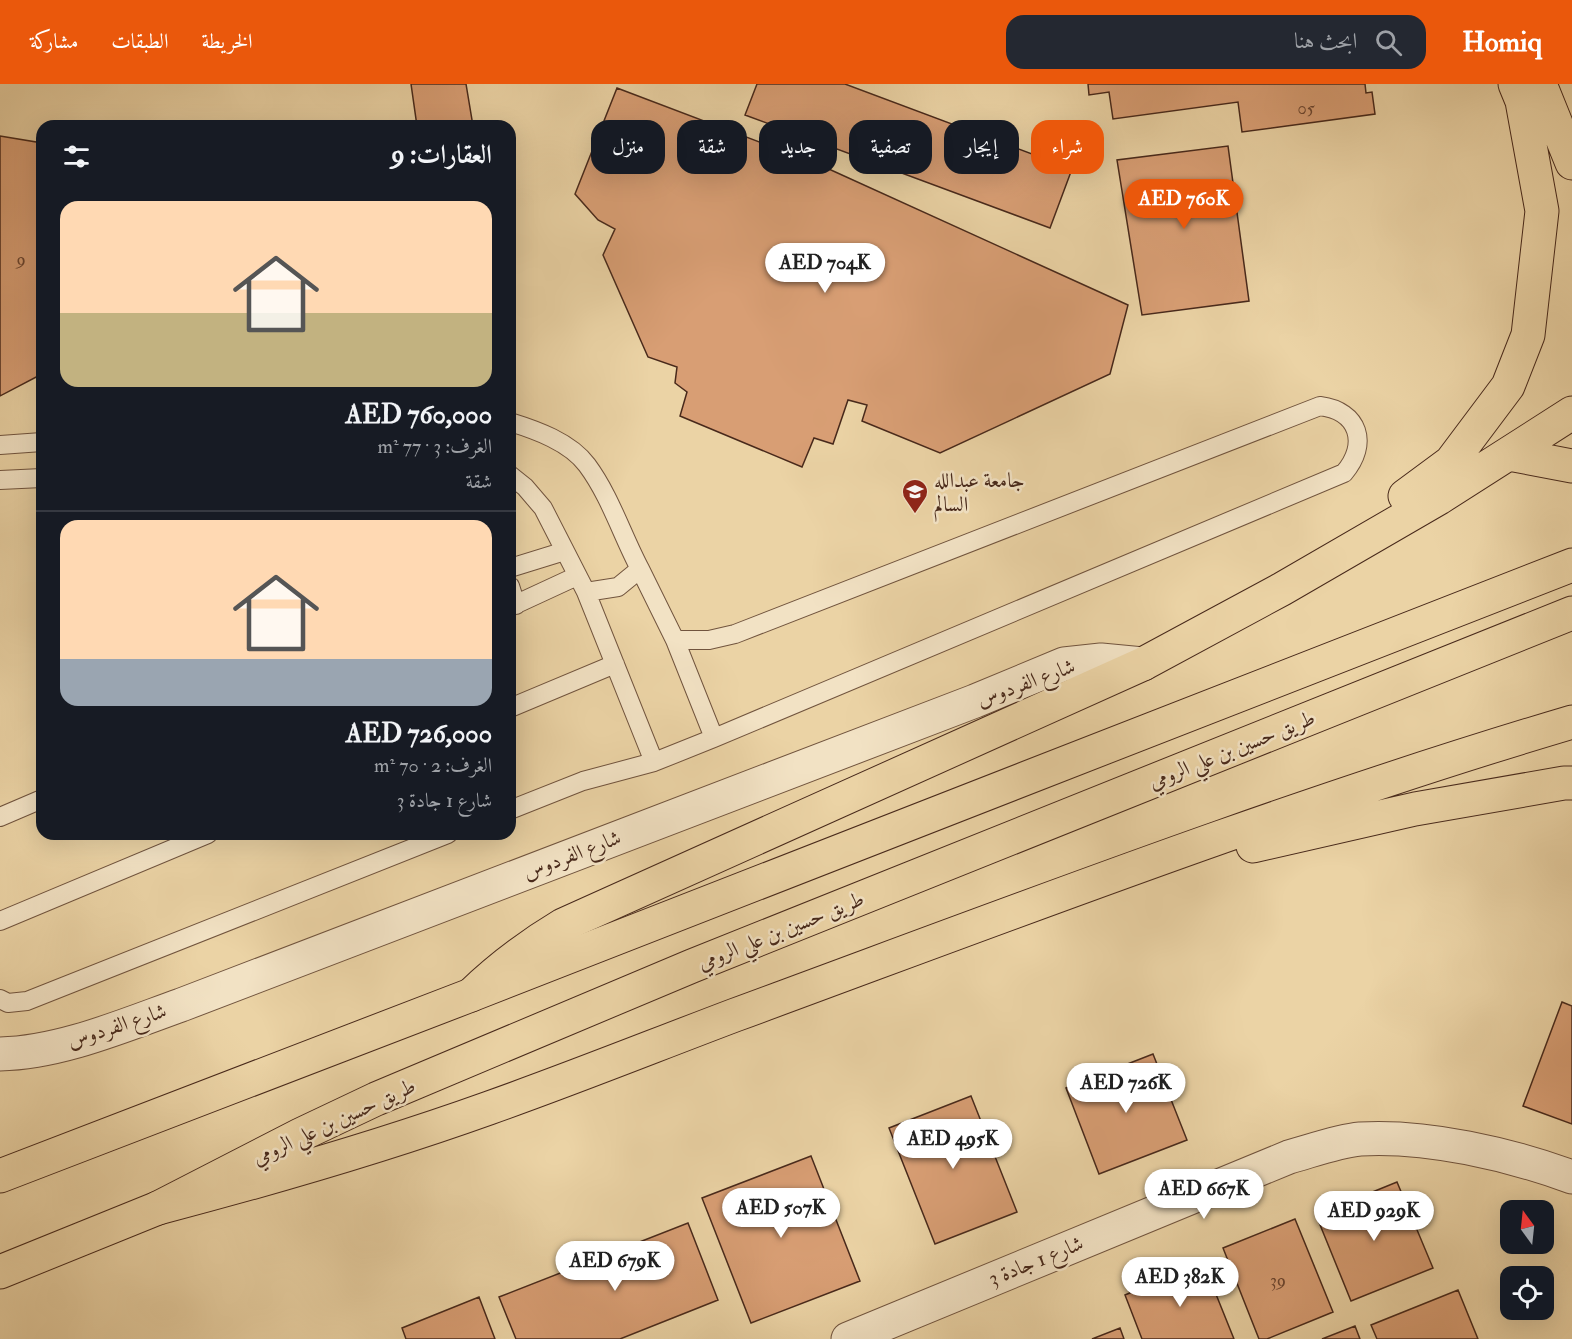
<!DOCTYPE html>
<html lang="ar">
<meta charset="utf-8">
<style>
body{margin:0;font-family:"IM FELL Double Pica",Amiri,serif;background:#242831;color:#f1f3f6;direction:rtl;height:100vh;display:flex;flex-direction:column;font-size:22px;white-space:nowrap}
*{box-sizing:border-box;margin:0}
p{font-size:20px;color:#9ea1a6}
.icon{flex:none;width:33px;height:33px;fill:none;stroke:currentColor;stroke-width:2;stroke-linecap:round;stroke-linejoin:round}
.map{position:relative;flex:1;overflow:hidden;direction:ltr}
.side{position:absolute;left:36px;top:36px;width:480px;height:720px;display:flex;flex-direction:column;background:#171b24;border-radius:18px;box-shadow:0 6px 24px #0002;direction:rtl}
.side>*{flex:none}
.banner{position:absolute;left:534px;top:36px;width:570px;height:54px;direction:rtl;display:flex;gap:12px}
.needle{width:39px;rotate:345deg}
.tools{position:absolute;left:1500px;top:1116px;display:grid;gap:12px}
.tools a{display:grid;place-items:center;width:54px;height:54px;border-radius:12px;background:#171b24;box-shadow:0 6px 24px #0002;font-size:30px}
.price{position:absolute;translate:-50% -51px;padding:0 14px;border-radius:21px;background:#fff;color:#222;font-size:20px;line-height:39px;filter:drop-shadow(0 2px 3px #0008)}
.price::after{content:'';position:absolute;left:50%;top:36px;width:18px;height:14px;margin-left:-9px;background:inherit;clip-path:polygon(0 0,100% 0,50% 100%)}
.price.selected{background:#ea580c;color:#fff}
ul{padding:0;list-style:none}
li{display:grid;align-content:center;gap:12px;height:318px;padding:0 24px}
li+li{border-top:2px solid #363941}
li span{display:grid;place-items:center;height:186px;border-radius:18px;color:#555}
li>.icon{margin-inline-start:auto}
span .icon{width:108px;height:108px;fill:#fffc;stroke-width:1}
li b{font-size:26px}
h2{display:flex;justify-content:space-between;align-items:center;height:72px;padding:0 24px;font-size:26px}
.pill{padding:0 21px;border-radius:18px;background:#171b24;box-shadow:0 6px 24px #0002;font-size:21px;line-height:54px}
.pill.selected{background:#ea580c;color:#fff}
header{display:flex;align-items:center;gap:36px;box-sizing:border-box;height:84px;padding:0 30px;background:#ea580c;color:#fff}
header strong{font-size:28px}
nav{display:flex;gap:33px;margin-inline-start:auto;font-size:21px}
.search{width:420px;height:54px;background:#242831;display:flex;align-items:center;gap:15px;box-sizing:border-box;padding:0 21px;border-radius:18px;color:#9ea1a6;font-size:22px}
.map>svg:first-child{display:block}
.building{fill:#d89e74;stroke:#48291b;stroke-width:1.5}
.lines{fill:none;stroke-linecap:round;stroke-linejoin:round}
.service-casing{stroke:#71543e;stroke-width:20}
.minor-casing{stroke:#71543e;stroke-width:35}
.tertiary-casing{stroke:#71543e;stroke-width:35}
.trunk-casing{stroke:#48291b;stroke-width:35}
.motorway-casing{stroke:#48291b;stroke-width:35}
.service{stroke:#f2e2c4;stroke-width:18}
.minor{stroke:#f2e2c4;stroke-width:33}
.tertiary{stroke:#f2e2c4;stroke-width:33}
.trunk{stroke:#ebd3a5;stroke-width:33}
.motorway{stroke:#ebd3a5;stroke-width:33}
.labels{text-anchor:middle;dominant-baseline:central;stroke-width:5;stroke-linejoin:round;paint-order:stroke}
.number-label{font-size:18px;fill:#6c4631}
.poi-label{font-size:21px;fill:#48291b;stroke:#f2e2c4;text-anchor:start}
.street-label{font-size:21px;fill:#48291b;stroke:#f2e2c4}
</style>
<header>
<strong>Homiq</strong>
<div class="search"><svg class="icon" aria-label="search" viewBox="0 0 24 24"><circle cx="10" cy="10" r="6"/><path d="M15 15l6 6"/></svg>ابحث هنا</div>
<nav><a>الخريطة</a><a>الطبقات</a><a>مشاركة</a></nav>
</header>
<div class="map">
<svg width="1572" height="1255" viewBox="0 0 1572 1255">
<rect width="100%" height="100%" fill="#ebd3a5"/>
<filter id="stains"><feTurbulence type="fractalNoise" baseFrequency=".00333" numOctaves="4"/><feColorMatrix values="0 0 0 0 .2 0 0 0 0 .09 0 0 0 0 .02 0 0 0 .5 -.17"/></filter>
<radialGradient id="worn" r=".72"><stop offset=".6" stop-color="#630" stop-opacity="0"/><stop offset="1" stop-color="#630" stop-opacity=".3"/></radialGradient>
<path class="building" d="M 411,0 L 466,0 L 473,42 L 417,42 Z
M 757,0 L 845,0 L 1072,85 L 1050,144 L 745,31 Z
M 1088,0 L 1365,0 L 1366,9 L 1372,8 L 1375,30 L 1242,48 L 1238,18 L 1113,35 L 1109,8 L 1089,11 Z
M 617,4 L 820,81 L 1128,221 L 1110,290 L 940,369 L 862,337 L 867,321 L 848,316 L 833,360 L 814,354 L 802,383 L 680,332 L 687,308 L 675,299 L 677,283 L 648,273 L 603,171 L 615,145 L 598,136 L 575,110 Z
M 0,52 L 42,59 L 42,290 L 0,312 Z
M 1228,62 L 1249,217 L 1142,231 L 1117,76 Z
M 1562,918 L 1572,922 L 1572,1040 L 1523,1022 Z
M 1153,970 L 1187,1056 L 1099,1090 L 1066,1004 Z
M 971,1012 L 1017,1128 L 935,1160 L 889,1044 Z
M 811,1072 L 860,1197 L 751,1239 L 702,1114 Z
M 1397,1098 L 1433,1184 L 1351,1217 L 1316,1131 Z
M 1295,1135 L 1333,1228 L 1267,1255 L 1259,1255 L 1223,1164 Z
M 688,1139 L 718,1216 L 620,1255 L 516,1255 L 499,1213 Z
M 1203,1178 L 1234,1255 L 1142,1255 L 1125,1211 Z
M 1458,1206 L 1478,1255 L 1377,1255 L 1371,1241 Z
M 479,1213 L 495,1255 L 406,1255 L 402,1244 Z
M 1355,1242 L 1360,1255 L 1322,1255 Z
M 1120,1244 L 1124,1255 L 1092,1255 Z"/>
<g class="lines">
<defs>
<path id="service" d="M 510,338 C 536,346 570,358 587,381 C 610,412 622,451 640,485 L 618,503 L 586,508 L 543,424 L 525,403 L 510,391
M 0,361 L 42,358
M 0,396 L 42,394
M 510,484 L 565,467
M 640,485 L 675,556 L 714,654
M 510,502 L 516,521
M 586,508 L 654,678
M 510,523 L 577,492
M 510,624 L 615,580
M 510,726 L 583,697 L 654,678 L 714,654 L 1344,389 C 1369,360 1359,327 1320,322 L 735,550 L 709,556 L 675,556
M 0,733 L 42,715
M 0,837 L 208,750
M 0,915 L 8,919 L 27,917 L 448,750"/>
<path id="minor" d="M 848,1255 L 1289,1073 C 1311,1067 1338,1057 1360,1055 C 1427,1051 1509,1070 1572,1093"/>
<path id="tertiary" d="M 0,970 C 60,969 125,941 181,921 L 975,617 L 1064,580 L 1101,576 L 1143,580"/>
<path id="trunk" d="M 0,1092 L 471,911 L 1572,481
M 0,1188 L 158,1124 L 300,1051 L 376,1015 L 692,882 L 1572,529"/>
<path id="motorway" d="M 1540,0 L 1572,79
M 1509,370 L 1572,382
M 1405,412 L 1451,378 L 1508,302 L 1528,251 L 1542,127 L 1522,17 L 1515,0
M 1253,762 L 1415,725 L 1564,699 L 1572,699
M 471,911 C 500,883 528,862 563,841 L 1143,580 L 1282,505 L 1439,414 L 1572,329
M 158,1124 C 269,1095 380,1063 489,1024 C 571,995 653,962 735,931 C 1012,829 1289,722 1572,638"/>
</defs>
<use href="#service" class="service-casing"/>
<use href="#minor" class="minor-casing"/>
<use href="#tertiary" class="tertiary-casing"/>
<use href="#trunk" class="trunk-casing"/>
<use href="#motorway" class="motorway-casing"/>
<use href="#service" class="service"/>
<use href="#minor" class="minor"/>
<use href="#tertiary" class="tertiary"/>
<use href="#trunk" class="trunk"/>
<use href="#motorway" class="motorway"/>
</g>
<defs>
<symbol id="university-pin" viewBox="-11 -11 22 30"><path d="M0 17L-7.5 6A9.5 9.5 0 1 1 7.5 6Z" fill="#8f2418" stroke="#f2e2c4"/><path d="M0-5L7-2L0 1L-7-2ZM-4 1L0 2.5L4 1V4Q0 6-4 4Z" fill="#fff"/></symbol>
</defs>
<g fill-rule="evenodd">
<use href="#university-pin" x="900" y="393" width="30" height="40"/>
</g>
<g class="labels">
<g class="number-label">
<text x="1306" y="24">05</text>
<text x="21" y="175">9</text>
<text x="1278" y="1196">39</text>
</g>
<g class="poi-label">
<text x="934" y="396">جامعة عبدالله<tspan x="934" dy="24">السالم</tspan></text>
</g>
<g class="street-label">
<text transform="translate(1026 599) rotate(-20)">شارع الفردوس</text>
<text transform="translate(1232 666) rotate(-22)">طريق حسين بن علي الرومي</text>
<text transform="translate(572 771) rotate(-21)">شارع الفردوس</text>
<text transform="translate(781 847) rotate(-22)">طريق حسين بن علي الرومي</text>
<text transform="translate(117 942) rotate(-18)">شارع الفردوس</text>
<text transform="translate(334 1038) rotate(-25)">طريق حسين بن علي الرومي</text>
<text transform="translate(1036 1177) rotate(-22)">شارع 1 جادة 3</text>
</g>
</g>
<rect width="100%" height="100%" filter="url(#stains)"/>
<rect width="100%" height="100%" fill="url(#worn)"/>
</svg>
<div class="tools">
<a><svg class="needle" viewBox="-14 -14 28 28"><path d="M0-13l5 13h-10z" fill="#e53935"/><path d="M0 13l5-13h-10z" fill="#9ea1a6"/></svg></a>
<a><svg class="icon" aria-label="locate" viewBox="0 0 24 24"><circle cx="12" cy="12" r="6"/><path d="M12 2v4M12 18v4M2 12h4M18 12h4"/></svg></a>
</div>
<b class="price selected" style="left:1184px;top:146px">AED 760K</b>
<b class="price" style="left:825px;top:210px">AED 704K</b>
<b class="price" style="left:1126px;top:1030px">AED 726K</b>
<b class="price" style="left:953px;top:1086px">AED 495K</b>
<b class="price" style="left:1204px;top:1136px">AED 667K</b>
<b class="price" style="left:781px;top:1155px">AED 507K</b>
<b class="price" style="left:1374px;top:1158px">AED 929K</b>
<b class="price" style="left:615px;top:1208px">AED 679K</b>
<b class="price" style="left:1180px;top:1224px">AED 382K</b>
<div class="banner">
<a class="pill selected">شراء</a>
<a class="pill">إيجار</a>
<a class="pill">تصفية</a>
<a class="pill">جديد</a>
<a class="pill">شقة</a>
<a class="pill">منزل</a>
</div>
<section class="side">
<h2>العقارات: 9<svg class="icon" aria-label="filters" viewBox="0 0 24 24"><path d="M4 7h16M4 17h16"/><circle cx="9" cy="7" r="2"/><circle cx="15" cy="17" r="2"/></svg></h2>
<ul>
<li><span style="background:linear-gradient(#ffd9b3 60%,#c2b280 0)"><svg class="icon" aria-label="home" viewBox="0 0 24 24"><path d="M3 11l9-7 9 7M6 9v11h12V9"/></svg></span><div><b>AED 760,000</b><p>الغرف: 3 · 77 m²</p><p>شقة</p></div></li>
<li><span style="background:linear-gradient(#ffd9b3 75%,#9aa5b1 0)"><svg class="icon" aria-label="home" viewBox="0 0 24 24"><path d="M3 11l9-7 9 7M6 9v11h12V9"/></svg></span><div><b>AED 726,000</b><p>الغرف: 2 · 70 m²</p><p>شارع 1 جادة 3</p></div></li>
</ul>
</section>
</div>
